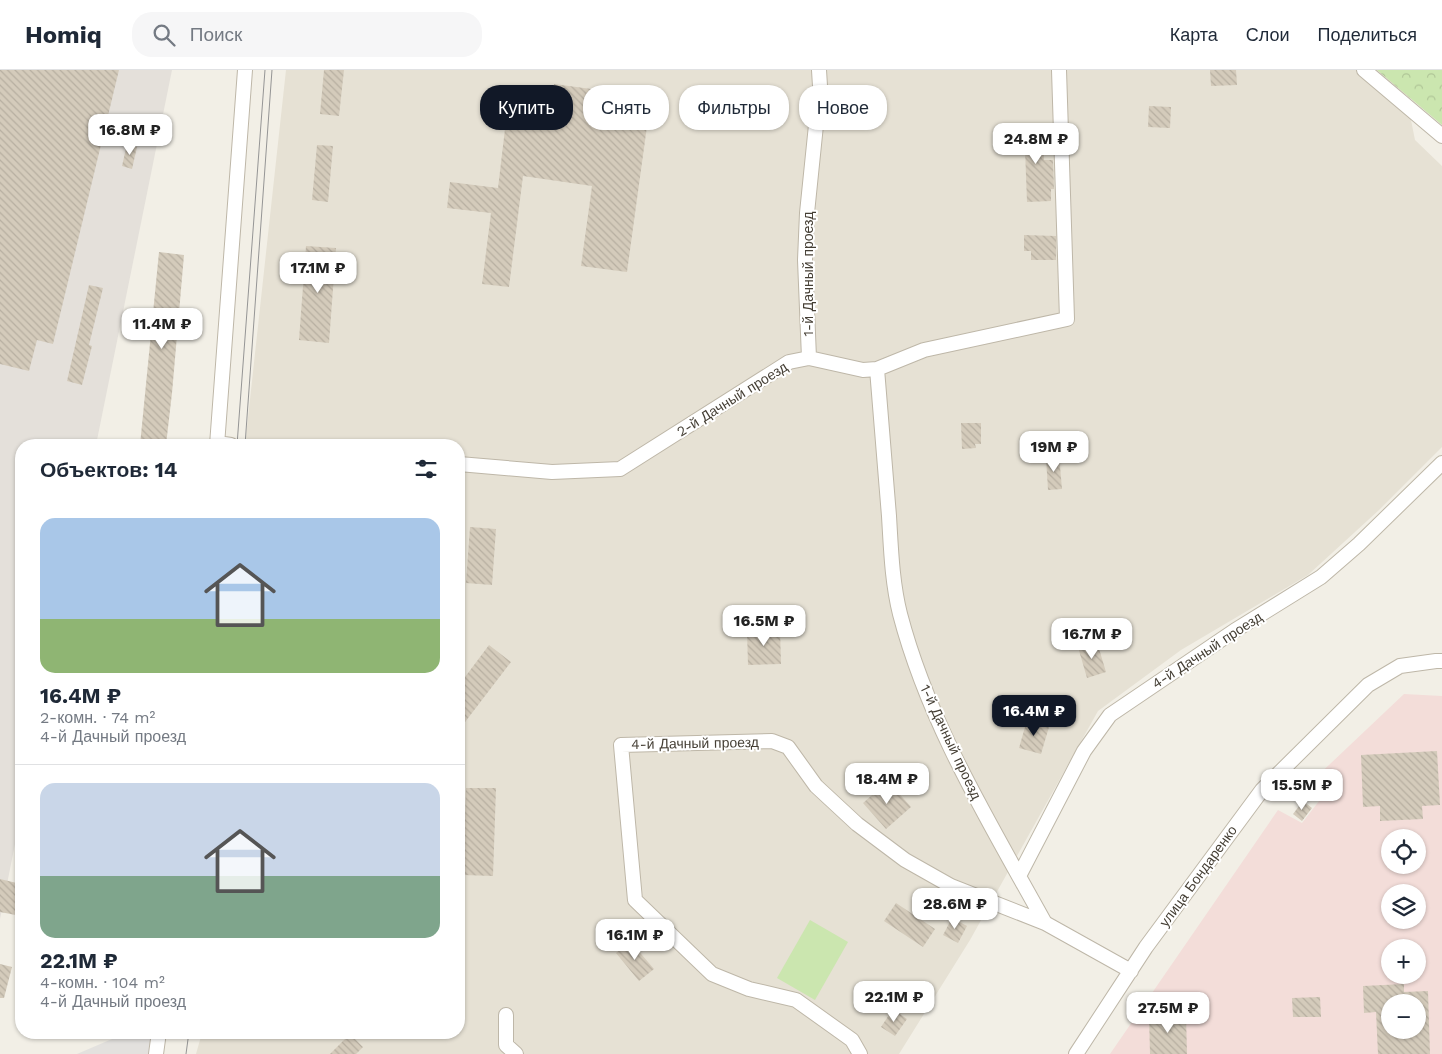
<!DOCTYPE html>
<html lang="ru">
<meta charset="utf-8">
<style>
body{margin:0;font-family:"Work Sans",sans-serif;background:#f6f6f7;color:#1f2937;height:100vh;display:flex;flex-direction:column;font-size:19px;white-space:nowrap}
*{box-sizing:border-box;margin:0}
p{font-size:16px;color:#747a83}
.icon{flex:none;width:28px;height:28px;fill:none;stroke:currentColor;stroke-width:2;stroke-linecap:round;stroke-linejoin:round}
.map{position:relative;flex:1;overflow:hidden}
.side{position:absolute;left:15px;top:369px;width:450px;height:600px;display:flex;flex-direction:column;background:#fff;border-radius:20px;box-shadow:0 1px 4px #0004}
.side>*{flex:none}
.banner{position:absolute;left:480px;top:15px;width:475px;height:45px;display:flex;gap:10px}
.buttons{position:absolute;left:1381px;top:759px;display:grid;gap:10px}
.buttons a{display:grid;place-items:center;width:45px;height:45px;border-radius:50%;background:#fff;box-shadow:0 1px 4px #0004;font-size:25px}
.price{position:absolute;translate:-50% -42px;padding:0 11px;border-radius:10px;background:#fff;color:#222;font-size:16px;line-height:32px;filter:drop-shadow(0 1px 2px #0008)}
.price::after{content:'';position:absolute;left:50%;top:30px;width:15px;height:11px;margin-left:-8px;background:inherit;clip-path:polygon(0 0,100% 0,50% 100%)}
.price.active{background:#111827;color:#fff}
ul{padding:0;list-style:none}
li{display:grid;align-content:center;gap:10px;height:265px;padding:0 25px}
li+li{border-top:1px solid #e0e1e3}
li span{display:grid;place-items:center;height:155px;border-radius:15px;color:#555}
li>.icon{margin-inline-start:auto}
span .icon{width:90px;height:90px;fill:#fffc;stroke-width:1}
li b{font-size:21px}
h2{display:flex;justify-content:space-between;align-items:center;height:60px;padding:0 25px;font-size:21px}
.tag{padding:0 18px;border-radius:20px;background:#fff;box-shadow:0 1px 4px #0004;font-size:18px;line-height:45px}
.tag.active{background:#111827;color:#fff}
header{display:flex;align-items:center;gap:30px;box-sizing:border-box;height:70px;padding:0 25px;background:#fff;border-bottom:1px solid #e0e1e3}
header strong{font-size:24px}
nav{display:flex;gap:28px;margin-inline-start:auto;font-size:18px}
.search{width:350px;height:45px;background:#f6f6f7;display:flex;align-items:center;gap:12px;box-sizing:border-box;padding:0 18px;border-radius:20px;color:#747a83;font-size:19px}
.map>svg:first-child{display:block}
.residential{fill:#e6e1d4}
.industrial{fill:#e4e0da}
.medical{fill:#f3ddd9;fill-rule:evenodd}
.forest{fill:url(#forest-crowns)}
.pitch{fill:#cbe6af}
.parking{fill:#e3e1de}
.building{fill:url(#building-back-hatch);fill-rule:evenodd}
.lines{fill:none;stroke-linecap:round;stroke-linejoin:round}
.minor-casing{stroke:#beb7a8;stroke-width:16}
.minor{stroke:#fff;stroke-width:14}
.tram{stroke:#959595;stroke-width:1}
.labels{text-anchor:middle;dominant-baseline:central;stroke-width:4;stroke-linejoin:round;paint-order:stroke}
.street-label{font-size:14px;fill:#453f35;stroke:#fff}
</style>
<header>
<strong>Homiq</strong>
<div class="search"><svg class="icon" aria-label="search" viewBox="0 0 24 24"><circle cx="10" cy="10" r="6"/><path d="M15 15l6 6"/></svg>Поиск</div>
<nav><a>Карта</a><a>Слои</a><a>Поделиться</a></nav>
</header>
<div class="map">
<svg width="1442" height="984" viewBox="0 0 1442 984">
<defs>
<pattern id="forest-crowns" width="20" height="18" patternUnits="userSpaceOnUse" patternTransform="scale(1.25)"><rect width="20" height="18" fill="#cbe6af"/><path d="M2 6a3 3 0 1 1 6 0M12 15a3 3 0 1 1 6 0" fill="none" stroke="#b0c697"/></pattern>
<pattern id="building-back-hatch" width="6" height="6" patternUnits="userSpaceOnUse" patternTransform="scale(1.25)"><rect width="6" height="6" fill="#d4cbbb"/><path d="M-1 5l2 2M0 0l6 6M5-1l2 2" fill="none" stroke="#b7afa1"/></pattern>
</defs>
<rect width="100%" height="100%" fill="#f2efe6"/>
<path class="residential" d="M 286,0 L 1401,0 L 1415,70 L 1442,96 L 1442,377 L 1379,440 L 1308,505 L 1181,580 L 1098,641 L 970,870 L 899,984 L 196,984 L 202,963 L 459,962 L 459,375 L 245,375 Z"/>
<path class="industrial" d="M 0,0 L 172,0 L 96,375 L 21,375 L 21,744 L 0,849 Z"/>
<path class="medical" d="M 1404,624 L 1442,626 L 1442,984 L 1110,984 L 1278,740 L 1302,753 L 1323,726 L 1311,712 ZM 1390,768 L 1418,768 L 1418,795 L 1390,795 ZM 1390,822 L 1418,822 L 1418,850 L 1390,850 ZM 1390,878 L 1418,878 L 1418,905 L 1390,905 ZM 1390,932 L 1418,932 L 1418,960 L 1390,960 Z"/>
<path class="forest" d="M 1377,0 L 1442,0 L 1442,55 Z"/>
<path class="pitch" d="M 810,850 L 848,872 L 815,930 L 777,908 Z"/>
<path class="parking" d="M 126,963 L 154,963 L 150,984 L 77,984 Z"/>
<path class="building" d="M 0,0 L 119,0 L 53,274 L 37,270 L 29,301 L 0,294 Z
M 324,0 L 344,0 L 339,46 L 320,44 Z
M 1210,0 L 1236,0 L 1237,15 L 1211,16 Z
M 554,14 L 651,27 L 627,202 L 581,196 L 592,116 L 523,106 L 509,217 L 482,214 L 491,143 L 447,138 L 450,112 L 498,118 L 509,25 L 552,30 Z
M 1149,36 L 1171,37 L 1170,58 L 1148,57 Z
M 1043,57 L 1044,90 L 1053,90 L 1054,119 L 1051,119 L 1051,131 L 1027,132 L 1025,79 L 1017,79 L 1017,58 Z
M 127,74 L 137,77 L 132,99 L 122,96 Z
M 317,75 L 333,76 L 328,132 L 312,130 Z
M 1024,165 L 1056,166 L 1056,190 L 1031,190 L 1031,181 L 1024,181 Z
M 306,176 L 336,178 L 329,273 L 299,270 Z
M 159,182 L 184,185 L 172,323 L 166,375 L 140,375 Z
M 89,215 L 103,218 L 89,275 L 92,276 L 82,315 L 67,311 Z
M 961,353 L 981,353 L 981,374 L 975,374 L 976,378 L 962,379 Z
M 1059,385 L 1062,419 L 1048,420 L 1046,387 Z
M 470,457 L 496,459 L 492,515 L 466,513 Z
M 780,559 L 781,594 L 748,595 L 747,561 Z
M 1097,572 L 1106,602 L 1087,608 L 1078,577 Z
M 489,575 L 511,592 L 459,660 L 459,615 Z
M 1027,650 L 1049,657 L 1041,684 L 1019,678 Z
M 1437,681 L 1440,735 L 1422,736 L 1423,749 L 1380,751 L 1380,736 L 1363,737 L 1361,685 Z
M 888,711 L 911,737 L 886,759 L 863,733 Z
M 466,718 L 496,718 L 493,806 L 463,805 Z
M 1303,731 L 1312,738 L 1302,751 L 1293,744 Z
M 0,809 L 21,814 L 21,846 L 0,842 Z
M 896,833 L 935,859 L 923,877 L 884,851 Z
M 952,848 L 967,856 L 958,873 L 943,865 Z
M 630,871 L 654,899 L 639,911 L 616,883 Z
M 0,894 L 12,897 L 4,928 L 0,928 Z
M 1404,914 L 1404,922 L 1428,921 L 1430,984 L 1378,984 L 1376,942 L 1364,943 L 1363,916 ZM 1390,932 L 1418,932 L 1418,960 L 1390,960 Z
M 1320,927 L 1321,947 L 1293,947 L 1292,928 Z
M 893,939 L 907,949 L 895,966 L 881,957 Z
M 1186,944 L 1187,984 L 1150,984 L 1149,945 Z
M 350,964 L 363,977 L 356,984 L 330,984 Z"/>
<g class="lines">
<defs>
<path id="minor" d="M 1364,0 L 1442,66
M 809,288 L 805,190 L 807,143 L 820,16 L 819,0
M 877,299 C 881,348 885,397 889,446 C 891,479 892,512 900,544 C 929,655 990,753 1045,853
M 217,373 L 231,375
M 217,375 L 245,0
M 459,394 L 552,402 L 620,399 L 789,292 L 809,288 L 863,300 L 877,299 L 924,280 L 1067,249 L 1059,0
M 1019,806 L 1084,681 L 1110,645 L 1234,561 L 1321,507 L 1359,474 L 1442,393
M 506,945 L 506,975 L 516,984
M 156,984 L 159,962
M 860,984 L 852,970 L 796,930 L 749,919 L 712,904 L 635,830 L 621,675 L 772,671 L 788,677 L 816,716 L 857,754 L 905,790 L 951,816 L 1045,853 L 1131,901
M 1076,984 L 1146,877 L 1262,720 L 1368,615 L 1400,596 L 1436,591 L 1442,591"/>
</defs>
<use href="#minor" class="minor-casing"/>
<use href="#minor" class="minor"/>
<path class="tram" d="M 237,375 L 265,0
M 245,375 L 272,0
M 186,984 L 189,962"/>
</g>
<g class="labels">
<g class="street-label">
<text transform="translate(808 204) rotate(-90)">1-й Дачный проезд</text>
<text transform="translate(732 329) rotate(-32)">2-й Дачный проезд</text>
<text transform="translate(1207 580) rotate(-33)">4-й Дачный проезд</text>
<text transform="translate(951 672) rotate(65)">1-й Дачный проезд</text>
<text transform="translate(695 673) rotate(-1)">4-й Дачный проезд</text>
<text transform="translate(1198 806) rotate(-54)">улица Бондаренко</text>
</g>
</g>
</svg>
<div class="buttons">
<a><svg class="icon" aria-label="locate" viewBox="0 0 24 24"><circle cx="12" cy="12" r="6"/><path d="M12 2v4M12 18v4M2 12h4M18 12h4"/></svg></a>
<a><svg class="icon" aria-label="layers" viewBox="0 0 24 24"><path d="M12 4l9 5-9 5-9-5zM3 14l9 5 9-5"/></svg></a>
<a>+</a>
<a>−</a>
</div>
<b class="price" style="left:130px;top:86px">16.8M ₽</b>
<b class="price" style="left:1036px;top:95px">24.8M ₽</b>
<b class="price" style="left:318px;top:224px">17.1M ₽</b>
<b class="price" style="left:162px;top:280px">11.4M ₽</b>
<b class="price" style="left:1054px;top:403px">19M ₽</b>
<b class="price" style="left:764px;top:577px">16.5M ₽</b>
<b class="price" style="left:1092px;top:590px">16.7M ₽</b>
<b class="price active" style="left:1034px;top:667px">16.4M ₽</b>
<b class="price" style="left:887px;top:735px">18.4M ₽</b>
<b class="price" style="left:1302px;top:741px">15.5M ₽</b>
<b class="price" style="left:955px;top:860px">28.6M ₽</b>
<b class="price" style="left:635px;top:891px">16.1M ₽</b>
<b class="price" style="left:894px;top:953px">22.1M ₽</b>
<b class="price" style="left:1168px;top:964px">27.5M ₽</b>
<div class="banner">
<a class="tag active">Купить</a>
<a class="tag">Снять</a>
<a class="tag">Фильтры</a>
<a class="tag">Новое</a>
</div>
<section class="side">
<h2>Объектов: 14<svg class="icon" aria-label="filters" viewBox="0 0 24 24"><path d="M4 7h16M4 17h16"/><circle cx="9" cy="7" r="2"/><circle cx="15" cy="17" r="2"/></svg></h2>
<ul>
<li><span style="background:linear-gradient(#a9c7e8 65%,#8fb573 0)"><svg class="icon" aria-label="home" viewBox="0 0 24 24"><path d="M3 11l9-7 9 7M6 9v11h12V9"/></svg></span><div><b>16.4M ₽</b><p>2-комн. · 74 m²</p><p>4-й Дачный проезд</p></div></li>
<li><span style="background:linear-gradient(#c9d6e8 60%,#7fa58c 0)"><svg class="icon" aria-label="home" viewBox="0 0 24 24"><path d="M3 11l9-7 9 7M6 9v11h12V9"/></svg></span><div><b>22.1M ₽</b><p>4-комн. · 104 m²</p><p>4-й Дачный проезд</p></div></li>
</ul>
</section>
</div>
